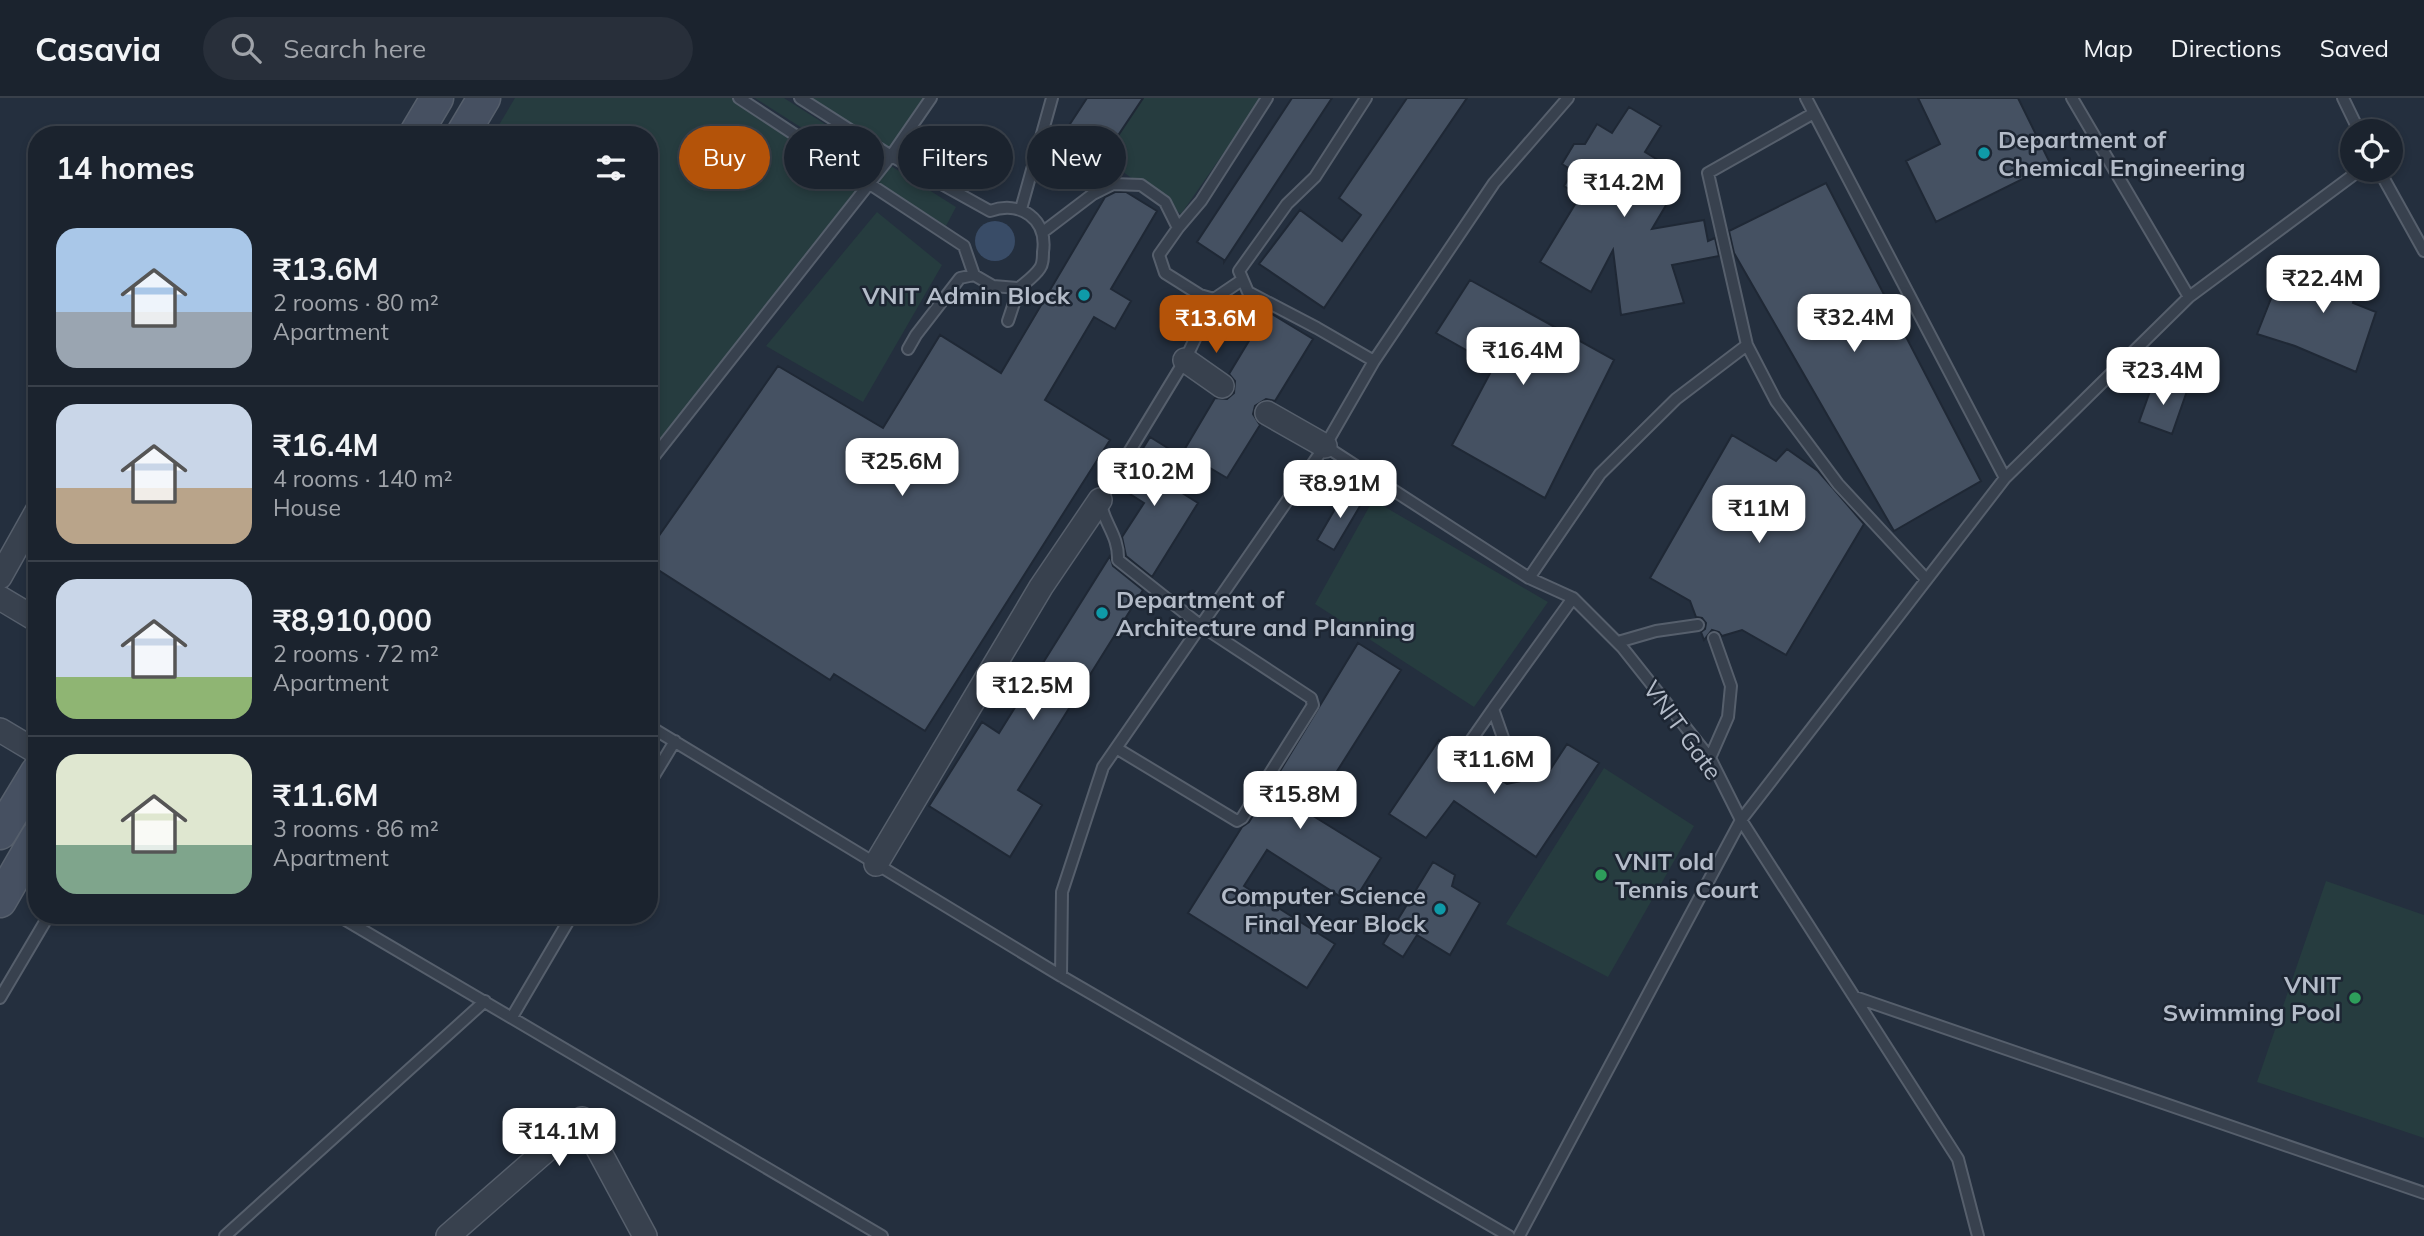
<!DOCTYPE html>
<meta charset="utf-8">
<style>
body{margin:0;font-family:Mulish,sans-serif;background:#282f3a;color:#f1f3f6;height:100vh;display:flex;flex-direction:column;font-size:26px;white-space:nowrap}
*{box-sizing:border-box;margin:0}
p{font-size:23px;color:#a0a4aa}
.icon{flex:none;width:38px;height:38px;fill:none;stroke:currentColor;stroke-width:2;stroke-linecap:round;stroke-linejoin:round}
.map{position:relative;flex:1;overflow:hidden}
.sheet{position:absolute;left:28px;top:28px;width:630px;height:798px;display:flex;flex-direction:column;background:#1b232e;border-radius:28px;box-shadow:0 4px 10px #0003,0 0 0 2px #39404a}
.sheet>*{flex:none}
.banner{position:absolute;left:679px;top:28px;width:665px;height:63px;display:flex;gap:14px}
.controls{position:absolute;left:2340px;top:21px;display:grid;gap:14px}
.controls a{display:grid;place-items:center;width:63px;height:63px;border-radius:50%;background:#1b232e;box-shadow:0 4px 10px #0003,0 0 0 2px #39404a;font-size:35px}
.price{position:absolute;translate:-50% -60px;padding:0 16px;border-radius:14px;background:#fff;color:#222;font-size:23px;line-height:46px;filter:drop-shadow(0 2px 4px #0008)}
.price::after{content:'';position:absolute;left:50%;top:42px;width:21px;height:16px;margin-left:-10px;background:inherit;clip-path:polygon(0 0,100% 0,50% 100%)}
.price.selected{background:#b45309;color:#fff}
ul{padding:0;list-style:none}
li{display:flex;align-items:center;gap:21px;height:175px;padding:0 28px}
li+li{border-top:2px solid #39404a}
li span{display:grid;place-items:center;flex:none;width:196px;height:140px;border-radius:21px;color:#555}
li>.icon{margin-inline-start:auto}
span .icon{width:84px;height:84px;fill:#fffc;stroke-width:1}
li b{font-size:30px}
h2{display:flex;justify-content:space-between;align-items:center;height:84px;padding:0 28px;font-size:30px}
.pill{padding:0 24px;border-radius:32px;background:#1b232e;box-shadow:0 4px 10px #0003,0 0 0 2px #39404a;font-size:24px;line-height:63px}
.pill.selected{background:#b45309;color:#fff}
header{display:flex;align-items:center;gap:42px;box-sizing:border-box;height:98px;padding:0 35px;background:#1b232e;border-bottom:2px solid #39404a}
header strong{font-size:33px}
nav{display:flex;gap:38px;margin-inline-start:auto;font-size:24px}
.search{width:490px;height:63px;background:#282f3a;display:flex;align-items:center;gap:18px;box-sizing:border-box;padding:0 24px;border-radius:38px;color:#a0a4aa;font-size:26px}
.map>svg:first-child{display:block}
.green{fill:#263c3f}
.water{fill:#394c67}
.building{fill:#455162;stroke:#1f2835;stroke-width:2}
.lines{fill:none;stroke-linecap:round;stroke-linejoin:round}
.lane-casing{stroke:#565f6c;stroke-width:14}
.street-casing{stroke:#565f6c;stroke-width:26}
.secondary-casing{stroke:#565f6c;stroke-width:35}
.lane{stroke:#38414e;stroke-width:10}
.street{stroke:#38414e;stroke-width:23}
.secondary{stroke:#465061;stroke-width:32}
.culture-dot{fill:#0f9aa8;stroke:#1d2633;stroke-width:2.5}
.leisure-dot{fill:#2e9e5b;stroke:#1d2633;stroke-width:2.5}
.labels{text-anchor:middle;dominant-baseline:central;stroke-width:5;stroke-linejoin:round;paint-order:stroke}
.poi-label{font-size:24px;font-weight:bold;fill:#b4bcc9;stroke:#1d2633;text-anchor:start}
.street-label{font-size:24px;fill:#b4bcc9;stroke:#1d2633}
</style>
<header>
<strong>Casavia</strong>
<div class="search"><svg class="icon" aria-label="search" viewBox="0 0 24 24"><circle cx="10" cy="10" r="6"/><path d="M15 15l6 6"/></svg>Search here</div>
<nav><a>Map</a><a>Directions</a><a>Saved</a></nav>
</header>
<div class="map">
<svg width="2424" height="1138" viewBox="0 0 2424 1138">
<rect width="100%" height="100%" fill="#242f3e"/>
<path class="green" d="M 515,0 L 739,0 L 870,84 L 649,365 L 649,37 L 493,37 Z
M 755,0 L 784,0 L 861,49 L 852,62 Z
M 800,0 L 931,0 L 891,58 Z
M 1144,0 L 1262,0 L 1181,116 L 1104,60 Z
M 891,68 L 956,109 L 946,128 L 883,88 L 877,82 Z
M 877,114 L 942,167 L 863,304 L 766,248 Z
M 1373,402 L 1548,504 L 1474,609 L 1315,506 Z
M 1604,670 L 1694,728 L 1608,879 L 1506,826 Z
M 2326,783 L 2424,817 L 2424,1040 L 2257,984 Z"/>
<path class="water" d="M975 143a20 20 0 1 1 40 0a20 20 0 1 1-40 0Z"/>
<path class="building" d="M 1087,0 L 1143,0 L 1089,81 L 1051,55 Z
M 1292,0 L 1332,0 L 1224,164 L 1224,162 L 1197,144 Z
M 1407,0 L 1467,0 L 1324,210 L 1259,166 L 1300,112 L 1342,143 L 1361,117 L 1339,100 Z
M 1918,0 L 2018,0 L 2051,67 L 1936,124 L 1906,63 L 1940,46 Z
M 1629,9 L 1661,28 L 1645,54 L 1666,67 L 1657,81 L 1675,92 L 1652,131 L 1704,122 L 1708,143 L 1715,140 L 1719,158 L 1672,167 L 1684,205 L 1621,217 L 1613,152 L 1591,194 L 1540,164 L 1580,98 L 1564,88 L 1573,73 L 1562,66 L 1574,46 L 1585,46 L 1597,26 L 1612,35 Z
M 1826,85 L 1981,383 L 1894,433 L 1734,155 L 1729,133 Z
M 1115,94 L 1126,94 L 1157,113 L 1111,191 L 1131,203 L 1115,231 L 1094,219 L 1045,302 L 1110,342 L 925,633 L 834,576 L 830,582 L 649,466 L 649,452 L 778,268 L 883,330 L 940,237 L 1001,275 L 1105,99 Z
M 2329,160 L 2363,174 L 2353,205 L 2376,214 L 2356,274 L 2295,248 L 2257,236 L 2274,193 L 2296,202 L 2310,163 L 2326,166 Z
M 1470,182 L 1614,262 L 1545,400 L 1452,347 L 1494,268 L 1436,235 Z
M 1267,213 L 1313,241 L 1275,303 L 1266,301 L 1255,308 L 1253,316 L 1260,327 L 1227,380 L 1183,354 L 1215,300 L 1227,301 L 1234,295 L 1235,283 L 1229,276 Z
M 2154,282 L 2187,293 L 2172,336 L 2139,324 Z
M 1732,337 L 1776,363 L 1787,351 L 1818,373 L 1864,426 L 1786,557 L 1742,532 L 1722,538 L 1719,534 L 1712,532 L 1704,542 L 1701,534 L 1705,531 L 1706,525 L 1702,520 L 1696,519 L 1690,503 L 1650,480 Z
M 1150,339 L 1179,357 L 1163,383 L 1198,405 L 1152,479 L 1126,458 L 1122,439 L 1144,405 L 1119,389 Z
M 1346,392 L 1363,403 L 1334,452 L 1317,442 Z
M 1110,458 L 1113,468 L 1143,492 L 1018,692 L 1042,707 L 1010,759 L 929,708 L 982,624 L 999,635 Z
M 1358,545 L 1401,572 L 1310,716 L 1381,760 L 1352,806 L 1267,752 L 1244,788 L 1335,846 L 1307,890 L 1188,815 L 1242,729 L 1249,724 Z
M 1439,642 L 1507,686 L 1546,678 L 1567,646 L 1599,665 L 1536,759 L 1454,703 L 1426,740 L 1389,716 Z
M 1433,764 L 1455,777 L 1452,788 L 1480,805 L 1450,857 L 1417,837 L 1403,859 L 1383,846 Z"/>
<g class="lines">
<defs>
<path id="lane" d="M 739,0 L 964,148 L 974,177 L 993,188 L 1019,190 C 1026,184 1035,178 1040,170 C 1043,166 1043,160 1043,154 C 1048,121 1020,102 990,113 L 891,58 L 800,0
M 1366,0 L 1315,79 L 1287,106 L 1239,173 L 1248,194 L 1317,230 L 1374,263
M 1806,0 L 2005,380
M 2072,0 L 2189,199
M 2343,0 L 2359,33
M 1814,15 L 1708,75 L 1747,247 L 1776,303 L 1838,386 L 1926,481
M 2379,72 L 2424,153
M 1021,111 L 1052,0
M 1178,130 L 1201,103 L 1267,0
M 1043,134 L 1093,96 L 1113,86 L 1141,87 L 1165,104 L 1178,130 L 1159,157 L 1165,175 L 1200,197 L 1214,201 L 1242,182
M 1008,223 L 1019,190
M 908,251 L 916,237 L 960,180 L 974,177
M 1325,348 L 1529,480 L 1573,500 L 1622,549 L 1710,660 L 1741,722 L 1958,1061 L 1978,1138
M 649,365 L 891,58 L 931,0
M 1529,480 L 1600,376 L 1676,301 L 1747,247
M 1618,544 L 1656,533 L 1698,527
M 649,628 L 1061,878 L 1509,1138
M 1116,650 L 1237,723 L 1242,720 L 1313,607 L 1311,600 L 1200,527 L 1118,462 C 1119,437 1103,425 1100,402 L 1185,262 L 1214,201
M 1465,651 L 1493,611
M 1710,660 L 1728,619 L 1731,588 L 1714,540
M 1515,674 L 1493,611 L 1573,500
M 649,686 L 675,643
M 337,817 L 882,1138
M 1061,878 L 1062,794 L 1103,669 L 1325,348 L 1374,263 L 1494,85 L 1568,0
M 1855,899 L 2424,1095
M 0,900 L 49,817
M 512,919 L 572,817
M 225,1138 L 485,903
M 1519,1138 L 1741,722 L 2005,380 L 2189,199 L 2360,72"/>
<path id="street" d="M 1185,262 L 1222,288
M 1267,315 L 1325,348
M 0,479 L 37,413
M 0,500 L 37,522
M 0,632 L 37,654
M 876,766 L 1041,489 L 1100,402
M 448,1138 L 582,1021 L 645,1138"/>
<path id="secondary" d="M 415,37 L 437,0
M 462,37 L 484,0
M 0,735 L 37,674
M 0,803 L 37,739"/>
</defs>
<use href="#lane" class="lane-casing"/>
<use href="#street" class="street-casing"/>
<use href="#secondary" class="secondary-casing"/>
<use href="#lane" class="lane"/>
<use href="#street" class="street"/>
<use href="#secondary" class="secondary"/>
</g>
<g class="culture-dot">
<circle cx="1984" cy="55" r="7"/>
<circle cx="1084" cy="197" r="7"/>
<circle cx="1102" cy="515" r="7"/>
<circle cx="1440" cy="811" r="7"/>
</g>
<g class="leisure-dot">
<circle cx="1601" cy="777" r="7"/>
<circle cx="2355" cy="900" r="7"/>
</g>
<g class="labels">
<g class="poi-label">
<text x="1998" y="41">Department of<tspan x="1998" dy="28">Chemical Engineering</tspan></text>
<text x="1070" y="197" text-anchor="end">VNIT Admin Block</text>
<text x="1116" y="501">Department of<tspan x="1116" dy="28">Architecture and Planning</tspan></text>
<text x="1615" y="763">VNIT old<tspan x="1615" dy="28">Tennis Court</tspan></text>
<text x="1426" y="797" text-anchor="end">Computer Science<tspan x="1426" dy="28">Final Year Block</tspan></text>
<text x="2341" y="886" text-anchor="end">VNIT<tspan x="2341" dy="28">Swimming Pool</tspan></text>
</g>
<g class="street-label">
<text transform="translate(1683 632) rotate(54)">VNIT Gate</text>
</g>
</g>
</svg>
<div class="controls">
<a><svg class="icon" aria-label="locate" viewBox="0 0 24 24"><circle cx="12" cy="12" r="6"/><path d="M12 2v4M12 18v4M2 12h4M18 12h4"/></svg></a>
</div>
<b class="price" style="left:1624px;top:121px">₹14.2M</b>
<b class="price" style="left:2323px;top:217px">₹22.4M</b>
<b class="price" style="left:1854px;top:256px">₹32.4M</b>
<b class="price selected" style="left:1216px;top:257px">₹13.6M</b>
<b class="price" style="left:1523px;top:289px">₹16.4M</b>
<b class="price" style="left:2163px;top:309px">₹23.4M</b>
<b class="price" style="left:902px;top:400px">₹25.6M</b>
<b class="price" style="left:1154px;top:410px">₹10.2M</b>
<b class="price" style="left:1340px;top:422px">₹8.91M</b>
<b class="price" style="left:1759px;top:447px">₹11M</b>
<b class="price" style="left:1033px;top:624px">₹12.5M</b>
<b class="price" style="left:1494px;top:698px">₹11.6M</b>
<b class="price" style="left:1300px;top:733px">₹15.8M</b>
<b class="price" style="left:559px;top:1070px">₹14.1M</b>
<div class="banner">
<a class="pill selected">Buy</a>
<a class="pill">Rent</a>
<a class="pill">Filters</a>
<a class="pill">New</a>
</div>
<section class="sheet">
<h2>14 homes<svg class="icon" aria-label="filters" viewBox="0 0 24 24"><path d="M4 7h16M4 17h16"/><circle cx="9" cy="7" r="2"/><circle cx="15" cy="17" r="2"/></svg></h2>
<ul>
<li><span style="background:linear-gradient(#a9c7e8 60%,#9aa5b1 0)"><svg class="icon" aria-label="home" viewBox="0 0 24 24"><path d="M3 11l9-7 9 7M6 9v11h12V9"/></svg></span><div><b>₹13.6M</b><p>2 rooms · 80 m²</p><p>Apartment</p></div></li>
<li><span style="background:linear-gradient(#c9d6e8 60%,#b9a48a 0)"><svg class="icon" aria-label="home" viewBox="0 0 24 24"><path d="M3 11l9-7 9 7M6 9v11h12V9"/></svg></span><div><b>₹16.4M</b><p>4 rooms · 140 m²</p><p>House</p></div></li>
<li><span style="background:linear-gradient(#c9d6e8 70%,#8fb573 0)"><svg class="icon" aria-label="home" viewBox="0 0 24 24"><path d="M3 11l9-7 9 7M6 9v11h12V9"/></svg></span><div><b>₹8,910,000</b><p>2 rooms · 72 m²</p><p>Apartment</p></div></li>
<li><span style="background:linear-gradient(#dfe7d0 65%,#7fa58c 0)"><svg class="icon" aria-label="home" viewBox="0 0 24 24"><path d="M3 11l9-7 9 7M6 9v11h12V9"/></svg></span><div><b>₹11.6M</b><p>3 rooms · 86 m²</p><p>Apartment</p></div></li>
</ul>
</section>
</div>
